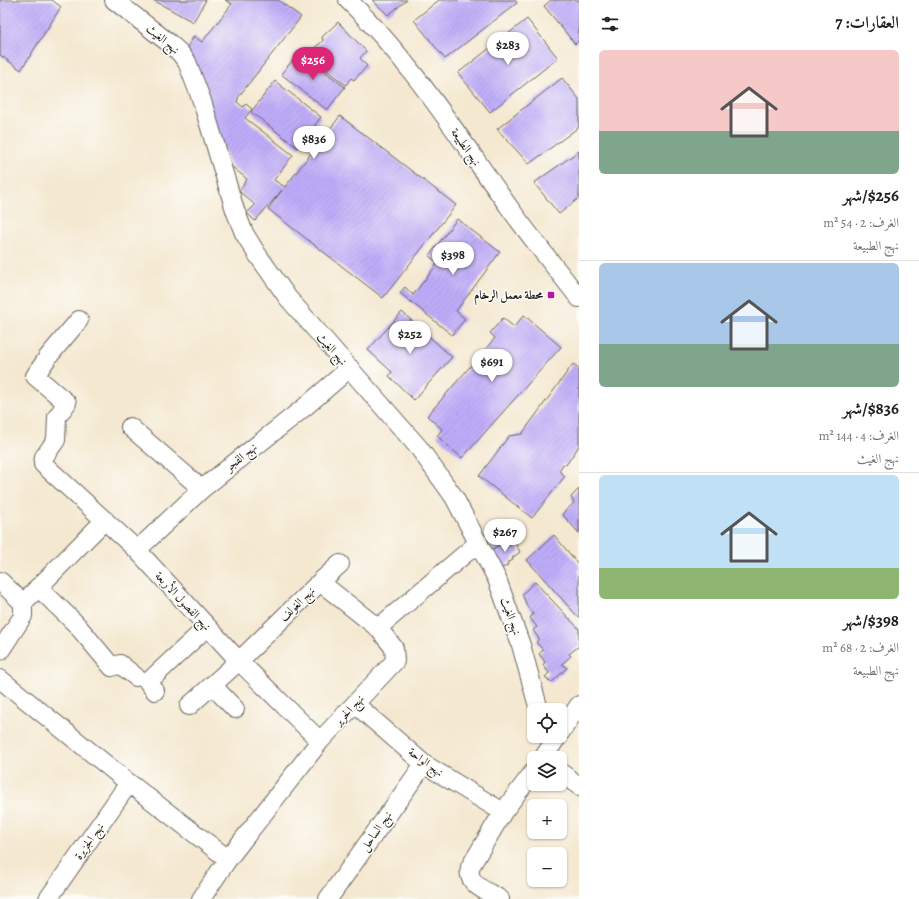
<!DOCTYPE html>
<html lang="ar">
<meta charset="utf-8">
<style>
body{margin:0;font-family:Alegreya,Amiri,serif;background:#f6f6f6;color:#202124;direction:rtl;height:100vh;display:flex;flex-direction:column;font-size:15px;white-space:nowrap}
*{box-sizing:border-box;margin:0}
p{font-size:13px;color:#757577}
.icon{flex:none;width:22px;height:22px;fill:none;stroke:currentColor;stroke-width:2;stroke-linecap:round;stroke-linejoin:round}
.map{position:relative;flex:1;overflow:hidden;direction:ltr}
.details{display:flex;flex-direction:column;background:#fff;width:340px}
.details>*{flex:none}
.controls{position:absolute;left:527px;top:703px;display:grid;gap:8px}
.controls a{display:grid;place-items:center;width:40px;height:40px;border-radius:6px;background:#fff;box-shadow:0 1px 3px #0004;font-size:20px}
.price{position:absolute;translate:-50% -34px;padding:0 9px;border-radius:14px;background:#fff;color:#222;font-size:13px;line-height:26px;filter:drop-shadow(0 1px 2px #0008)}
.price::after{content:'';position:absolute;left:50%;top:24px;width:12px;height:9px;margin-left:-6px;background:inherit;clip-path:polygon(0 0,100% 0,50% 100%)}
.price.current{background:#db2777;color:#fff}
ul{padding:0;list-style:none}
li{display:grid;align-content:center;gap:8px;height:212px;padding:0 20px}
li+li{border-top:1px solid #e0e0e0}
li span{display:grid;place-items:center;height:124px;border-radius:6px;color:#555}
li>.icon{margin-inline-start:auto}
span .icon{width:72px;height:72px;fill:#fffc;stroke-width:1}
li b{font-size:17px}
h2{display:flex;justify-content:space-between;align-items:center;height:48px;padding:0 20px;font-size:17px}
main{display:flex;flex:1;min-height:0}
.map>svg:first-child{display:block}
.building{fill:url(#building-hatch)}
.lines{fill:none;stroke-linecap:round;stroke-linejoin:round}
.minor-casing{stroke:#68635b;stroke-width:20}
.minor{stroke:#fff;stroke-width:18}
.poi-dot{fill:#b5179e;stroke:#fdfcf7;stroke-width:1.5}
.labels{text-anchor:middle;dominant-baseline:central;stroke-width:3;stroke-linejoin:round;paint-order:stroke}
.street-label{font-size:12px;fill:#1c1c1c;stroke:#fdfcf7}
.poi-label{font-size:12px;font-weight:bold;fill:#1c1c1c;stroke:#fdfcf7;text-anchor:end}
</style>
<main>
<section class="details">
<h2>العقارات: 7<svg class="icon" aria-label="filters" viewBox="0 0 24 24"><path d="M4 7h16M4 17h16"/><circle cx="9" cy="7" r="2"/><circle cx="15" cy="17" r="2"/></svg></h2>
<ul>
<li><span style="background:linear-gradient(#f6c9c9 65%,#7fa58c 0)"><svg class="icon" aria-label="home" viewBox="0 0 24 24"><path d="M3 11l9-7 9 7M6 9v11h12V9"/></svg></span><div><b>$256/شهر</b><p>الغرف: 2 · 54 m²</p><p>نهج الطبيعة</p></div></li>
<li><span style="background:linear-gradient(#a9c7e8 65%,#7fa58c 0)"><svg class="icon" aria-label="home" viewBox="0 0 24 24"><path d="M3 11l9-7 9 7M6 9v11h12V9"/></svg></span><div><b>$836/شهر</b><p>الغرف: 4 · 144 m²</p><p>نهج الغيث</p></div></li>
<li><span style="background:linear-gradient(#bfe0f5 75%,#8fb573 0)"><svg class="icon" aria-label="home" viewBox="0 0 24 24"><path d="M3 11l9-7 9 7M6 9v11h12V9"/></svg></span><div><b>$398/شهر</b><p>الغرف: 2 · 68 m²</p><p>نهج الطبيعة</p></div></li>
</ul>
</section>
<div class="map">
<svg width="579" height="899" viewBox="0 0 579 899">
<defs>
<pattern id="building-hatch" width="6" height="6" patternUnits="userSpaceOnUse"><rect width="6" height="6" fill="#bfacf9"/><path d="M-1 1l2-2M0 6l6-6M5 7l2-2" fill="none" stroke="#a493d5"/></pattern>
</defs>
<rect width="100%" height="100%" fill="#fdfcf7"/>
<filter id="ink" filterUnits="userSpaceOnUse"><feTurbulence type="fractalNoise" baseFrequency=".025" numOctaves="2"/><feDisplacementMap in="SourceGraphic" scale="8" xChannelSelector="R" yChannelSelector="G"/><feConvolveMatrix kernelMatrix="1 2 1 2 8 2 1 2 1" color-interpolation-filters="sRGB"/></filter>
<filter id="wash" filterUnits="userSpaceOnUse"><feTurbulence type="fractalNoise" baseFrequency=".012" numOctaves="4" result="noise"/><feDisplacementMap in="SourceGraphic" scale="16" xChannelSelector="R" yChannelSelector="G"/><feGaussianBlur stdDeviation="0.9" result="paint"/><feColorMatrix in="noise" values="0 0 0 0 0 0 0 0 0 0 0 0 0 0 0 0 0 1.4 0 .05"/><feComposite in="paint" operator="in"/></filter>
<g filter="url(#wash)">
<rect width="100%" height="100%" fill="#f4e8d0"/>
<g id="blocks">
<path class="building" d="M 0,0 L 52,0 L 61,7 L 21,70 L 0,55 Z
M 153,0 L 206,0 L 193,22 Z
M 225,0 L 278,0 L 301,17 L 239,96 L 237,102 L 243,107 L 246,104 L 252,109 L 245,118 L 293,155 L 274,180 L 285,187 L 340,116 L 456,205 L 383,298 L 268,209 L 282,190 L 255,221 L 247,213 L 255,205 L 239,191 L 247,179 L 231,166 L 186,50 L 194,36 L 202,42 L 232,4 Z
M 372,0 L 407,0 L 388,15 Z
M 439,0 L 515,0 L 517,3 L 445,59 L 414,20 Z
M 551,0 L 579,0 L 579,40 L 575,44 L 544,6 Z
M 527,19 L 558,58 L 490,112 L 458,73 Z
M 338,22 L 366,51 L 360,58 L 367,66 L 354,80 L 351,78 L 346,85 L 316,62 L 320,57 L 313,49 L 323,41 L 322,37 Z
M 300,52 L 345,87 L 327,110 L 281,74 Z
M 562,78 L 579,99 L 579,127 L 529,164 L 497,129 Z
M 275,81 L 321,117 L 298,148 L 251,112 Z
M 579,151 L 579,198 L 559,214 L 534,183 Z
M 457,219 L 500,252 L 456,311 L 465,319 L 452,335 L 400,293 L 405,287 L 413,295 L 438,263 L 429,256 Z
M 402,312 L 452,357 L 414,400 L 389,376 L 392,372 L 368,350 Z
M 524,315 L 561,347 L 462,458 L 437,436 L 442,429 L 427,416 L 495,338 L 490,333 L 503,318 L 514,327 Z
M 573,364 L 579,368 L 579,446 L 566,465 L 563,464 L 559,471 L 565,476 L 532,518 L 479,476 L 509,436 L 522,434 Z
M 579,489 L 579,533 L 562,514 L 574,503 L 571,497 Z
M 554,535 L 579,565 L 579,618 L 527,560 Z
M 512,538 L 520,552 L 512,558 L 513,560 L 507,563 L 508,565 L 499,570 L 489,551 Z
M 535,582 L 579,629 L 579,646 L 569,654 L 571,656 L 562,664 L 567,668 L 551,683 L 545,677 L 549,673 L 543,665 L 545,662 L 539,654 L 543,650 L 536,642 L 539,639 L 533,630 L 537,627 L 530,618 L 533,614 L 527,606 L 522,594 Z"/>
</g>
</g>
<g filter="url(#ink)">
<use href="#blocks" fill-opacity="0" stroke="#68635b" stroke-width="1"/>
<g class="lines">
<defs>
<path id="minor" d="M 114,0 L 169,43 L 180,53 L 187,62 L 202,101 L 235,210 L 244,233 L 257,254 L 288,298 L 419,448 L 454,497 L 497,579 L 521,645 L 539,710
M 348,0 C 411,61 458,136 509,207 C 531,238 556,268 579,298
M 79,320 L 48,357 L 35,376 L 67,403 L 57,417 L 56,440 L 44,457 L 43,464 L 137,550 L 239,661 L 320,741
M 130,427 L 202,489
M 137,550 L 202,489 L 306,406 L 350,368
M 0,581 L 23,603
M 320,582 L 340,564
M 38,587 L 76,624 L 112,667 L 120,664 L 136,677
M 0,651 L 23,616 L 23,603 L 105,520
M 0,679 L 129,783 L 228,859
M 212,685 L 235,709
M 155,691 L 148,682 L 207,627
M 355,704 L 424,764 L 503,812
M 189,706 L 239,661 L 320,582 L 378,628
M 560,733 L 579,705
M 543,758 L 558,736
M 560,772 L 579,786
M 48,899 L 129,783
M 201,899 L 228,859 L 320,741 L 395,661 L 394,648 L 378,628 L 479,542
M 328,899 L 424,764
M 500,899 C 487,891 466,885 470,867 L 503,812 L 534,771"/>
</defs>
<use href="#minor" class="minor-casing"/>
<use href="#minor" class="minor"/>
</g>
</g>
<rect class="poi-dot" x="547" y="291" width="8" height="8" rx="2"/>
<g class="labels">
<g class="street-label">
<text transform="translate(163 39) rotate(40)">نهج الغيث</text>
<text transform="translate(466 147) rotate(55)">نهج الطبيعة</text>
<text transform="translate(332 349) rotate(48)">نهج الغيث</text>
<text transform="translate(241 457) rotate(-39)">نهج الفجر</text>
<text transform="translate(183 601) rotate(47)">نهج الفصول الأربعة</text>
<text transform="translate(297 604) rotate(-44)">نهج الغولف</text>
<text transform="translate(511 616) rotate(70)">نهج الغيث</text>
<text transform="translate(349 710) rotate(-47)">نهج الحرير</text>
<text transform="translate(426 762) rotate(36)">نهج الواحة</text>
<text transform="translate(376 831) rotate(-55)">نهج الساحل</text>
<text transform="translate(89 841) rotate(-55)">نهج الجزيرة</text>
</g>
<g class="poi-label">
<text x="543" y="295">محطة معمل الرخام</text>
</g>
</g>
</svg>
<div class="controls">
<a><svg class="icon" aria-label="locate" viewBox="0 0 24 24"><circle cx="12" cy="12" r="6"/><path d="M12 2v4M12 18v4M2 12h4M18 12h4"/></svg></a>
<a><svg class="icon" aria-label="layers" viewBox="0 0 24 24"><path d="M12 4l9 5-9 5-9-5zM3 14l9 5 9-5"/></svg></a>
<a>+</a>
<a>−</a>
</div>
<b class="price" style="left:508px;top:66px">$283</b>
<b class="price current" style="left:313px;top:81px">$256</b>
<b class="price" style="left:314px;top:160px">$836</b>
<b class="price" style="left:453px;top:276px">$398</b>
<b class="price" style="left:410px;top:355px">$252</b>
<b class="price" style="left:492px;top:383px">$691</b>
<b class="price" style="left:505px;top:553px">$267</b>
</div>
</main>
